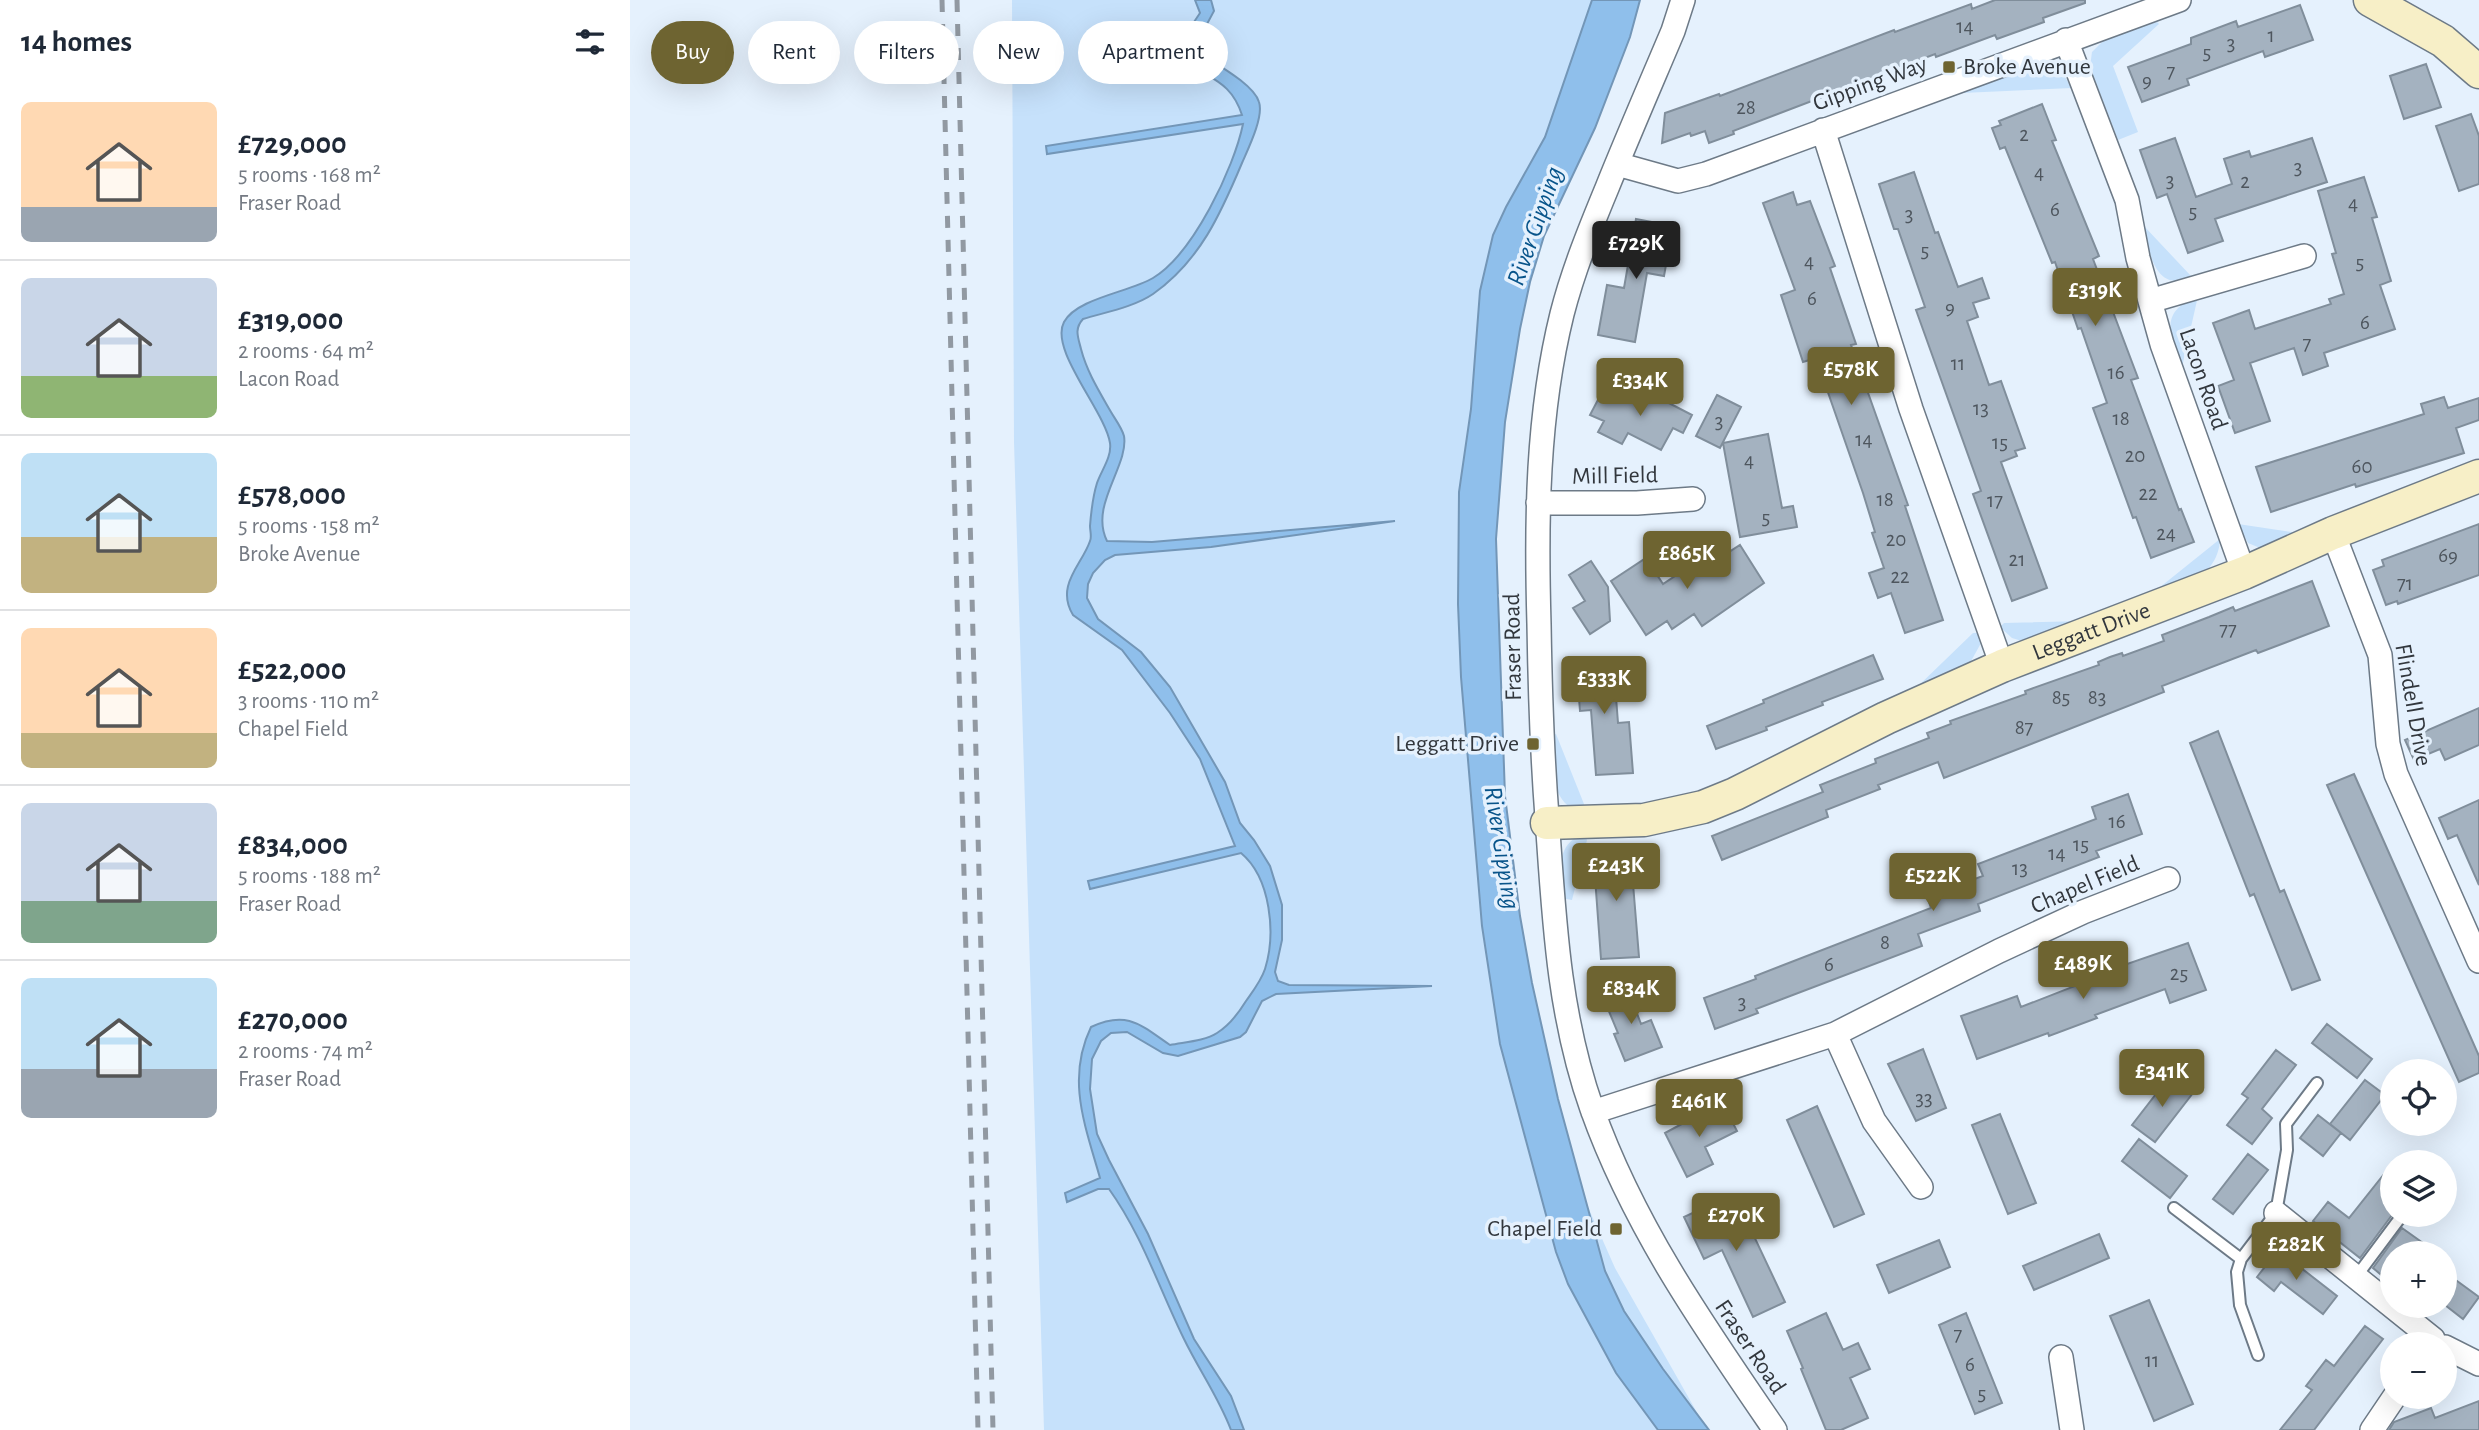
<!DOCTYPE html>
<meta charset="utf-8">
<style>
body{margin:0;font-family:"Alegreya Sans",sans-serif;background:#f6f6f7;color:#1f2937;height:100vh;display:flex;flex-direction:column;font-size:26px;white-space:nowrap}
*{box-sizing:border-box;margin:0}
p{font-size:23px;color:#747a83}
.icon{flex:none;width:38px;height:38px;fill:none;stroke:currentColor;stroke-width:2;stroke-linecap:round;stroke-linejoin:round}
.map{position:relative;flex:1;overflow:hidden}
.side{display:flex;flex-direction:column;background:#fff;width:630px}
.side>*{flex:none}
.hud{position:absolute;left:21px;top:21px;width:665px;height:63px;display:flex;gap:14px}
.tools{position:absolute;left:1750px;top:1059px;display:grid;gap:14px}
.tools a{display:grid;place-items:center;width:77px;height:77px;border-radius:50%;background:#fff;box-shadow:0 7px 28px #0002;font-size:35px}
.price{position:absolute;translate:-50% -60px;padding:0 16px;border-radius:7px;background:#6e6431;color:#fff;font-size:23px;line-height:46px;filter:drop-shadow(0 2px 4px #0008)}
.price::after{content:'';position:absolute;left:50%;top:42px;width:21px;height:16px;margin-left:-10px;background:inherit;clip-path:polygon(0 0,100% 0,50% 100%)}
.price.active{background:#222;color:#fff}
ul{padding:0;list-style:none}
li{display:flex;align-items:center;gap:21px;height:175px;padding:0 21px}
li+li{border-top:2px solid #e0e1e3}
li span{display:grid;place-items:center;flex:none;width:196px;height:140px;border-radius:10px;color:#555}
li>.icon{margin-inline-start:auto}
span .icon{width:84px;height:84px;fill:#fffc;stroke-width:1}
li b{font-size:30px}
h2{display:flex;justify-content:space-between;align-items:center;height:84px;padding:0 21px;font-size:30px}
.chip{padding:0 24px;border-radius:32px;background:#fff;box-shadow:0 7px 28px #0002;font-size:24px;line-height:63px}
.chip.active{background:#6e6431;color:#fff}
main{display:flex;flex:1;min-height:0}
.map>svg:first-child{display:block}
.green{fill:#c6e1fb}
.water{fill:#8fbfeb;stroke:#7396b7;stroke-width:2}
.building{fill:#a4b2c0;stroke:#808e9b;stroke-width:2}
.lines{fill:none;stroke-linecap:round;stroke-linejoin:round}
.lane-casing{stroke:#6d7a87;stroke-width:14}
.street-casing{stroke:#6d7a87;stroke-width:26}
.secondary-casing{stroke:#6d7a87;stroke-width:35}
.lane{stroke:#fff;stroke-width:10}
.street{stroke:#fff;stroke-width:23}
.secondary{stroke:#f7efc7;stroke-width:32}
.rail{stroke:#9199a2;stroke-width:5;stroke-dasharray:12 12;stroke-linecap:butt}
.poi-dot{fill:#6e6431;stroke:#e5f1fd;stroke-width:2.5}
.labels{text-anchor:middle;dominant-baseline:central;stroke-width:7;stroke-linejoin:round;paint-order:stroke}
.number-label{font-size:21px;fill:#4e565e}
.poi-label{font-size:24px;fill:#32373d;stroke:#e5f1fd;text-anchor:end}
.street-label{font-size:24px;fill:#32373d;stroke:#e5f1fd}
.water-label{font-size:26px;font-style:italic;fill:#08548a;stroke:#e5f1fd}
</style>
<main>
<section class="side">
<h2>14 homes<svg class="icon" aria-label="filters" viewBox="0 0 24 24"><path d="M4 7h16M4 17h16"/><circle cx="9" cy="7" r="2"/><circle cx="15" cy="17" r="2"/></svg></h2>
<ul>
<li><span style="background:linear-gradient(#ffd9b3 75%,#9aa5b1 0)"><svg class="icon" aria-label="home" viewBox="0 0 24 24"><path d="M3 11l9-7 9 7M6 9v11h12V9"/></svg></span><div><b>£729,000</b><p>5 rooms · 168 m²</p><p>Fraser Road</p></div></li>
<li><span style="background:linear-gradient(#c9d6e8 70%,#8fb573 0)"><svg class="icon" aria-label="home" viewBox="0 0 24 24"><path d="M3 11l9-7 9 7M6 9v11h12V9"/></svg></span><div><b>£319,000</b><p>2 rooms · 64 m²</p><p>Lacon Road</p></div></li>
<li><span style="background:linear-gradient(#bfe0f5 60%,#c2b280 0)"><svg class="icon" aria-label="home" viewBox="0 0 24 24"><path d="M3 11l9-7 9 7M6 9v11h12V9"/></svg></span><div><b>£578,000</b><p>5 rooms · 158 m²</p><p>Broke Avenue</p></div></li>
<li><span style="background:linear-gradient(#ffd9b3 75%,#c2b280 0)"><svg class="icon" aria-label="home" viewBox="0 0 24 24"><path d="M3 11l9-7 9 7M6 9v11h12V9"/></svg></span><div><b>£522,000</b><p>3 rooms · 110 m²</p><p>Chapel Field</p></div></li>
<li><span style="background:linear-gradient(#c9d6e8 70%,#7fa58c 0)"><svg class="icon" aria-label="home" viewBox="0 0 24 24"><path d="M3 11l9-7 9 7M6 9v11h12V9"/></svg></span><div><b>£834,000</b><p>5 rooms · 188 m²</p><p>Fraser Road</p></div></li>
<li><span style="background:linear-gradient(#bfe0f5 65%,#9aa5b1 0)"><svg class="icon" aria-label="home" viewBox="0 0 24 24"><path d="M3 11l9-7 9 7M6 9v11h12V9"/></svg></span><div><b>£270,000</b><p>2 rooms · 74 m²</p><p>Fraser Road</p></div></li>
</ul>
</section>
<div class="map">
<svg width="1849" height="1430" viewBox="0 0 1849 1430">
<rect width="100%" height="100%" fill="#e5f1fd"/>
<path class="green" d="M 382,0 L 978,0 L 877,279 L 851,631 L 900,1076 L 985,1268 L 1077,1430 L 414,1430 L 384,442 Z
M 1527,22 L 1529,24 L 1483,66 L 1508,132 L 1488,140 L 1460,67 L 1462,52 L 1475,39 Z
M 1407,65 L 1433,74 L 1442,88 L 1332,93 Z
M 1513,225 L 1561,276 C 1525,296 1518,248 1513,225 Z
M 1568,296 L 1552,367 C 1540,335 1528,312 1568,296 Z
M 1608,524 L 1675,534 L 1635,550 L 1618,543 Z
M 1590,539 C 1588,582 1542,590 1509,604 Z
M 1455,621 L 1395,642 L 1382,638 L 1370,627 L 1374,623 Z
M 1343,633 L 1348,633 L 1351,643 L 1340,663 L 1284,690 Z
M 926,734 L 954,804 L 952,812 C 918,804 924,765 921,736 Z
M 953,833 L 957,840 L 942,900 L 931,898 C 930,872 925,846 953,833 Z"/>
<path class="water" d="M 565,0 L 581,0 L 584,11 L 570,37 L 568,52 C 584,63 624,84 629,102 C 634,117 618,149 612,163 C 591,213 570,261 523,294 C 504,307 476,312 453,319 C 444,329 448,337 451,349 C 457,372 469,391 481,412 C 485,419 492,428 494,436 C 499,466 459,505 477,541 L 522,542 L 765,521 L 581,547 L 485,555 L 475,560 L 463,573 L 458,584 L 457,598 L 468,619 L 511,652 L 540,687 L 595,782 L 610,823 L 624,840 L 640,866 L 652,905 L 652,940 L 645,972 L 648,981 L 659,985 L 802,986 L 646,994 L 632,1001 L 616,1032 L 610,1037 L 548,1056 L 533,1053 L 497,1032 L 481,1033 L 471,1041 L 462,1059 L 460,1089 L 467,1134 L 479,1160 L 518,1234 L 564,1339 L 601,1396 L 614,1430 L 601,1430 C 589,1398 569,1370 554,1339 C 529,1288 512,1235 479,1189 L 468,1189 L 437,1202 L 435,1193 L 470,1178 C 455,1125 436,1079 461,1027 C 497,1010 511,1025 540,1045 C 555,1042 575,1041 587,1033 C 600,1025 608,1014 616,1001 C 623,991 631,981 635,969 C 646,934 641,878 611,853 L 460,889 L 458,881 L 605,846 L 570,759 L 540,713 L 492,650 L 443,615 C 425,585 452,565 460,541 C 462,537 460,531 460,526 C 461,513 463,496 467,483 C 471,471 482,457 480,443 C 475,411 419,350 434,322 C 447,298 500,292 523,278 C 563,254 604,168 613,124 L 417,154 L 416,146 L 612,115 C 599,75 572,80 549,53 L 550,43 L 570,13 Z
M 962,0 L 1010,0 L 1000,37 L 965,128 L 914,236 L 900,282 L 890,329 L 875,422 L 866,539 L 875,796 L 890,916 L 902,983 L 928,1099 L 975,1271 L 994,1311 L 1033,1369 L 1079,1430 L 1028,1430 L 986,1373 L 938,1284 L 926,1252 L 870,1044 L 852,926 L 831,677 L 828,604 L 829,492 L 841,409 L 850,291 L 863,235 L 876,207 L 915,137 Z"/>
<path class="building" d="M 1365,0 L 1455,0 L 1455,3 L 1413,18 L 1414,22 L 1367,39 L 1365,35 L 1306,57 L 1305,54 L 1103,131 L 1104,134 L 1079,143 L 1075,131 L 1061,136 L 1060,133 L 1032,143 L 1035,113 L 1089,94 L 1090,96 L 1264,30 L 1265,32 L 1341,4 L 1342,9 Z
M 1670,5 L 1683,40 L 1635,57 L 1633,51 L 1557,79 L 1559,85 L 1512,102 L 1498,67 L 1561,44 L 1561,38 L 1606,21 L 1608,27 Z
M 1796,64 L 1811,107 L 1774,119 L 1760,76 Z
M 1412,104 L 1426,140 L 1422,141 L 1469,256 L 1463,259 L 1508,378 L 1501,380 L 1549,510 L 1551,509 L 1564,542 L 1521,558 L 1506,517 L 1503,518 L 1463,408 L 1477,403 L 1451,328 L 1448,329 L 1425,262 L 1422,263 L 1375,147 L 1370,149 L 1362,128 L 1371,125 L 1369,121 Z
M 1841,114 L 1849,136 L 1849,184 L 1829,191 L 1806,126 Z
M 1545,138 L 1566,197 L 1602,184 L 1594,159 L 1619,151 L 1621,157 L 1682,138 L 1697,182 L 1585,219 L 1593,241 L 1558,253 L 1537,194 L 1527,198 L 1510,150 Z
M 1284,172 L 1305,233 L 1308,232 L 1328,287 L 1352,278 L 1359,298 L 1343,303 L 1348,317 L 1337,321 L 1359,385 L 1371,381 L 1395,448 L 1385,451 L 1387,456 L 1371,462 L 1417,588 L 1382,601 L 1343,494 L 1351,491 L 1286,310 L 1295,307 L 1268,229 L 1264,229 L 1249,184 Z
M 1734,177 L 1747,217 L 1742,218 L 1761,281 L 1750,285 L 1765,329 L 1694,353 L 1698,366 L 1673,375 L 1664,348 L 1620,363 L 1640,421 L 1605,433 L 1588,386 L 1604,380 L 1583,323 L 1619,310 L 1625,329 L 1701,304 L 1699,299 L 1714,294 L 1702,254 L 1706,253 L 1688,191 Z
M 1163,192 L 1167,205 L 1180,201 L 1205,266 L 1200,268 L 1226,344 L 1221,345 L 1278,505 L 1275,506 L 1313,620 L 1275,633 L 1261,593 L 1248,598 L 1239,573 L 1254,568 L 1242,533 L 1245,532 L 1233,493 L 1186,358 L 1173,362 L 1151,295 L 1165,290 L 1133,203 Z
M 1006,219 L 1043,226 L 1034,276 L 1017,273 L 1005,342 L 968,335 L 977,285 L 994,288 Z
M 1006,386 L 1062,415 L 1053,433 L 1043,428 L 1031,450 L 998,433 L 992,444 L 968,432 L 974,421 L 960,415 L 971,394 L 985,400 L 989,392 L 1000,398 Z
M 1087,395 L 1111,407 L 1090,448 L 1066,436 Z
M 1814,397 L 1818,408 L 1849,398 L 1849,420 L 1826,428 L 1834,453 L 1726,487 L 1725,484 L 1641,512 L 1626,467 L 1794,414 L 1791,404 Z
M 1138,434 L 1152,508 L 1163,506 L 1167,527 L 1110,537 L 1093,443 Z
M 1849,524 L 1849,575 L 1768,604 L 1767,601 L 1756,605 L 1743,570 L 1754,566 L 1752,560 Z
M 1110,545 L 1134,583 L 1072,626 L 1064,614 L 1042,629 L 1037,621 L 1016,635 L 981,581 L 1016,558 L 1033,584 L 1063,564 L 1068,572 Z
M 961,561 L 978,587 L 980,621 L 960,634 L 943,608 L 955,601 L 939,575 Z
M 1682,581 L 1699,626 L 1628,653 L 1626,650 L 1532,686 L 1534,692 L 1314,778 L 1308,762 L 1248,785 L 1250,789 L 1196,810 L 1198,817 L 1092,860 L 1082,836 L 1193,792 L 1190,785 L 1246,763 L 1245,759 L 1299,738 L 1297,733 L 1321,724 L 1320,721 L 1396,694 L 1395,691 L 1469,665 L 1468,662 L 1480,657 L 1492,653 L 1493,656 L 1534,641 L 1532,635 L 1579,617 L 1603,607 L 1605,611 Z
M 1243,655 L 1253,679 L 1192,702 L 1193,705 L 1136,727 L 1137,730 L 1086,749 L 1077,726 L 1134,703 L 1133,700 Z
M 983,658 L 988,723 L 999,722 L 1003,773 L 966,775 L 961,710 L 950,711 L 946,660 Z
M 1849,708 L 1849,745 L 1815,760 L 1810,749 L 1784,760 L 1775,740 Z
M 1588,731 L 1650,892 L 1654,890 L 1690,980 L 1662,990 L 1624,894 L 1620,896 L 1560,743 Z
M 1724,774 L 1849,1056 L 1849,1073 L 1829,1082 L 1697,785 Z
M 1498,794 L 1512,834 L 1466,851 L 1469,857 L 1348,904 L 1350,911 L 1288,934 L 1292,946 L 1126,1009 L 1128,1013 L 1085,1029 L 1074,998 L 1126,979 L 1125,976 L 1301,908 L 1297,896 L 1353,876 L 1348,864 L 1466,819 L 1462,807 Z
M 1849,800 L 1849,885 L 1827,835 L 1818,839 L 1809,818 Z
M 1000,847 L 1009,957 L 971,959 L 963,850 Z
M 1558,943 L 1576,990 L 1540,1003 L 1535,989 L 1465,1015 L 1467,1018 L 1419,1036 L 1418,1033 L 1347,1059 L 1331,1016 L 1387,996 L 1391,1007 L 1463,979 L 1462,976 Z
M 997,987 L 1011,1024 L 1021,1020 L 1032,1047 L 995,1061 L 984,1034 L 988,1033 L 973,997 Z
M 1697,1024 L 1742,1059 L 1727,1078 L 1682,1043 Z
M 1293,1049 L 1316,1108 L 1286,1121 L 1258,1064 Z
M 1646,1050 L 1666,1065 L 1632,1109 L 1642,1118 L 1622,1144 L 1597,1125 L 1618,1098 L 1612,1094 Z
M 1540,1076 L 1563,1093 L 1525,1142 L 1502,1125 Z
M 1735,1080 L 1755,1095 L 1720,1140 L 1700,1124 Z
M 1094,1106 L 1107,1131 L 1075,1147 L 1083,1164 L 1057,1177 L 1035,1133 L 1061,1119 L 1062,1122 Z
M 1187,1106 L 1234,1214 L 1204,1227 L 1157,1120 Z
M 1370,1114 L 1406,1203 L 1378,1214 L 1342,1125 Z
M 1688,1115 L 1711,1133 L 1693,1156 L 1670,1138 Z
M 1509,1139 L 1557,1176 L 1540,1198 L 1492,1161 Z
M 1618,1154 L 1638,1170 L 1603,1214 L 1583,1199 Z
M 1762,1164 L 1762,1215 L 1730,1258 L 1683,1221 L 1698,1202 L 1719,1218 Z
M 1099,1196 L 1109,1217 L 1114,1215 L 1155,1302 L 1123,1317 L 1092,1250 L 1074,1259 L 1054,1217 Z
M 1772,1228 L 1807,1253 L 1762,1253 L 1762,1284 L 1743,1268 Z
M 1469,1234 L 1479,1258 L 1404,1290 L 1393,1266 Z
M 1309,1240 L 1320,1267 L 1259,1293 L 1247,1265 Z
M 1648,1250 L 1707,1296 L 1693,1314 L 1651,1282 L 1644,1291 L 1627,1277 Z
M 1823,1278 L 1849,1297 L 1833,1319 L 1815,1305 L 1815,1288 Z
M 1519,1300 L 1563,1404 L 1524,1421 L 1480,1316 Z
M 1196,1313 L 1213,1350 L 1228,1343 L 1240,1369 L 1220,1378 L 1238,1418 L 1211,1430 L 1196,1430 L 1171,1369 L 1173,1368 L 1157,1331 Z
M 1336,1313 L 1372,1403 L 1345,1414 L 1309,1325 Z
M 1735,1326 L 1753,1339 L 1684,1430 L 1650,1430 L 1682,1390 L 1676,1386 L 1696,1360 L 1704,1366 Z
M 1849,1401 L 1849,1430 L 1759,1430 L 1764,1422 L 1801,1408 L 1805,1418 Z"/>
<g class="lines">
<defs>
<path id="lane" d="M 1544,1208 L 1611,1259
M 1726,1277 L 1773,1214
M 1628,1355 L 1610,1305 L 1607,1272 L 1611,1259 L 1646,1213 L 1657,1150 L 1656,1124 L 1687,1083"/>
<path id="street" d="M 1053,0 L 1043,31 C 1021,83 998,136 977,188 C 960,229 943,271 932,314 C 907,415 906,521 909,624 C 910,688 912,752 917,817 C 924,917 928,1013 962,1109 C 1004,1227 1075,1328 1145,1430
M 1436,40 L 1497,200 L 1508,258 L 1532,344 L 1614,573
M 1193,130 L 1281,409 L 1372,666
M 987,164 L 1048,181 L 1076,174 L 1549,0
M 1520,301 L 1674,256
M 908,503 L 1007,503 L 1063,499
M 1703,533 L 1750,655 L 1758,744 L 1766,774 L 1849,961
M 1205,1034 L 1244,1121 L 1291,1187
M 963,1112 L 1205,1034 L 1369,951 L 1453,912 L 1538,879
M 1646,1213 L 1803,1339
M 1815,1347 L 1849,1364
M 1431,1357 L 1442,1430
M 1742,1430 L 1765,1396"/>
<g id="secondary">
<path d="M 1740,0 L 1813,41 L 1849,72"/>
<path id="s1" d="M 917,823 L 1014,820 L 1073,807 L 1105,794 L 1256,718 L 1372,666 L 1614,573 L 1703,533 L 1849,476"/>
</g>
</defs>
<use href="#lane" class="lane-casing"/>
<use href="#street" class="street-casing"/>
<use href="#secondary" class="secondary-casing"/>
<use href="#lane" class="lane"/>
<use href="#street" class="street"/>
<use href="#secondary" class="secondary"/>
<path class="rail" d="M 312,0 L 348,1430
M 327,0 L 363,1430"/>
</g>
<g class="poi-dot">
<rect x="1312" y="60" width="14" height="14" rx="3.5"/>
<rect x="896" y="737" width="14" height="14" rx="3.5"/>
<rect x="979" y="1222" width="14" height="14" rx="3.5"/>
</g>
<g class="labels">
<g class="number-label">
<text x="1335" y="26">14</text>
<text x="1641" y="35">1</text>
<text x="1601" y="43">3</text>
<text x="1577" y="52">5</text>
<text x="1541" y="71">7</text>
<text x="1517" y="80">9</text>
<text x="1116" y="107">28</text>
<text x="1394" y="134">2</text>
<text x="1668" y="167">3</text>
<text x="1409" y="172">4</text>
<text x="1540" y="180">3</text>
<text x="1615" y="181">2</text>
<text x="1723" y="203">4</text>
<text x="1425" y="209">6</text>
<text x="1563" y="211">5</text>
<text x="1279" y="214">3</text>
<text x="1295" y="250">5</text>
<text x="1179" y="261">4</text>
<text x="1730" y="262">5</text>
<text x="1182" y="298">6</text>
<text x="1320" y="307">9</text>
<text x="1735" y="322">6</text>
<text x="1677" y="343">7</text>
<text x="1328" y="363">11</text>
<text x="1486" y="372">16</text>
<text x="1351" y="408">13</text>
<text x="1491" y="418">18</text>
<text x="1089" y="421">3</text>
<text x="1234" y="439">14</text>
<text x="1370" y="442">15</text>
<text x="1505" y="455">20</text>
<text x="1119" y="460">4</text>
<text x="1732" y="466">60</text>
<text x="1518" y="493">22</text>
<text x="1255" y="499">18</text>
<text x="1365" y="500">17</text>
<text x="1136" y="517">5</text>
<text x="1536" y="533">24</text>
<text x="1266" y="539">20</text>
<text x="1818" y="555">69</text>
<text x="1387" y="559">21</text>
<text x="1270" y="576">22</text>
<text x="1775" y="583">71</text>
<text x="1598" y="629">77</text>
<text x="1431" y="697">85</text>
<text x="1467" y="697">83</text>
<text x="1394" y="727">87</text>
<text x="1487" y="821">16</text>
<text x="1451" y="844">15</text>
<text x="1427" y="853">14</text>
<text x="1390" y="868">13</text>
<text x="1255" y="942">8</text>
<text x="1199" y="964">6</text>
<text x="1549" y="973">25</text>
<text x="1112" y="1002">3</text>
<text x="1294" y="1098">33</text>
<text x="1328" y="1334">7</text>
<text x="1522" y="1360">11</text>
<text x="1340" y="1364">6</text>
<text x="1352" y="1393">5</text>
</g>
<g class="poi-label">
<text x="1333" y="67" text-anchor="start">Broke Avenue</text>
<text x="889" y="744">Leggatt Drive</text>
<text x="972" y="1229">Chapel Field</text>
</g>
<g class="street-label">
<text transform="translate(1240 84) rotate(-20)">Gipping Way</text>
<text transform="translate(1573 379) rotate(71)">Lacon Road</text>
<text transform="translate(985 476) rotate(-1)">Mill Field</text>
<text stroke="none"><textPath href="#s1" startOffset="584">Leggatt Drive</textPath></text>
<text transform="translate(883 647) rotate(-91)">Fraser Road</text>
<text transform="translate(1783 705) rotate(80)">Flindell Drive</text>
<text transform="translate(1455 885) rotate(-23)">Chapel Field</text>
<text transform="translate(1120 1347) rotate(56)">Fraser Road</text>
</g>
<g class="water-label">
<text transform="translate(905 226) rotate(-71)">River Gipping</text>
<text transform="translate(872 848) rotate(81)">River Gipping</text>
</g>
</g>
</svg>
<div class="tools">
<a><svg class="icon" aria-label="locate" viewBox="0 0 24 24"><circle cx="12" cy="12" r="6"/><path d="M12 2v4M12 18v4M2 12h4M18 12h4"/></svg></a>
<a><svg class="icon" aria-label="layers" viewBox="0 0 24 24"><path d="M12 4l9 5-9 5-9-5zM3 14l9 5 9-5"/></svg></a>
<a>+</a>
<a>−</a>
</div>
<b class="price active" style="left:1006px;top:281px">£729K</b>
<b class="price" style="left:1465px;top:328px">£319K</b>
<b class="price" style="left:1221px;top:407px">£578K</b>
<b class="price" style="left:1010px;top:418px">£334K</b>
<b class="price" style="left:1057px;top:591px">£865K</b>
<b class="price" style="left:974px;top:716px">£333K</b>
<b class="price" style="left:986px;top:903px">£243K</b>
<b class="price" style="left:1303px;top:913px">£522K</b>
<b class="price" style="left:1453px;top:1001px">£489K</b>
<b class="price" style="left:1001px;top:1026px">£834K</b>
<b class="price" style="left:1532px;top:1109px">£341K</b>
<b class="price" style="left:1069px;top:1139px">£461K</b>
<b class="price" style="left:1106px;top:1253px">£270K</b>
<b class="price" style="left:1666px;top:1282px">£282K</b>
<div class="hud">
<a class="chip active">Buy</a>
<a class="chip">Rent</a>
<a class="chip">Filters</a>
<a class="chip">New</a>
<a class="chip">Apartment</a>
</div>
</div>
</main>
